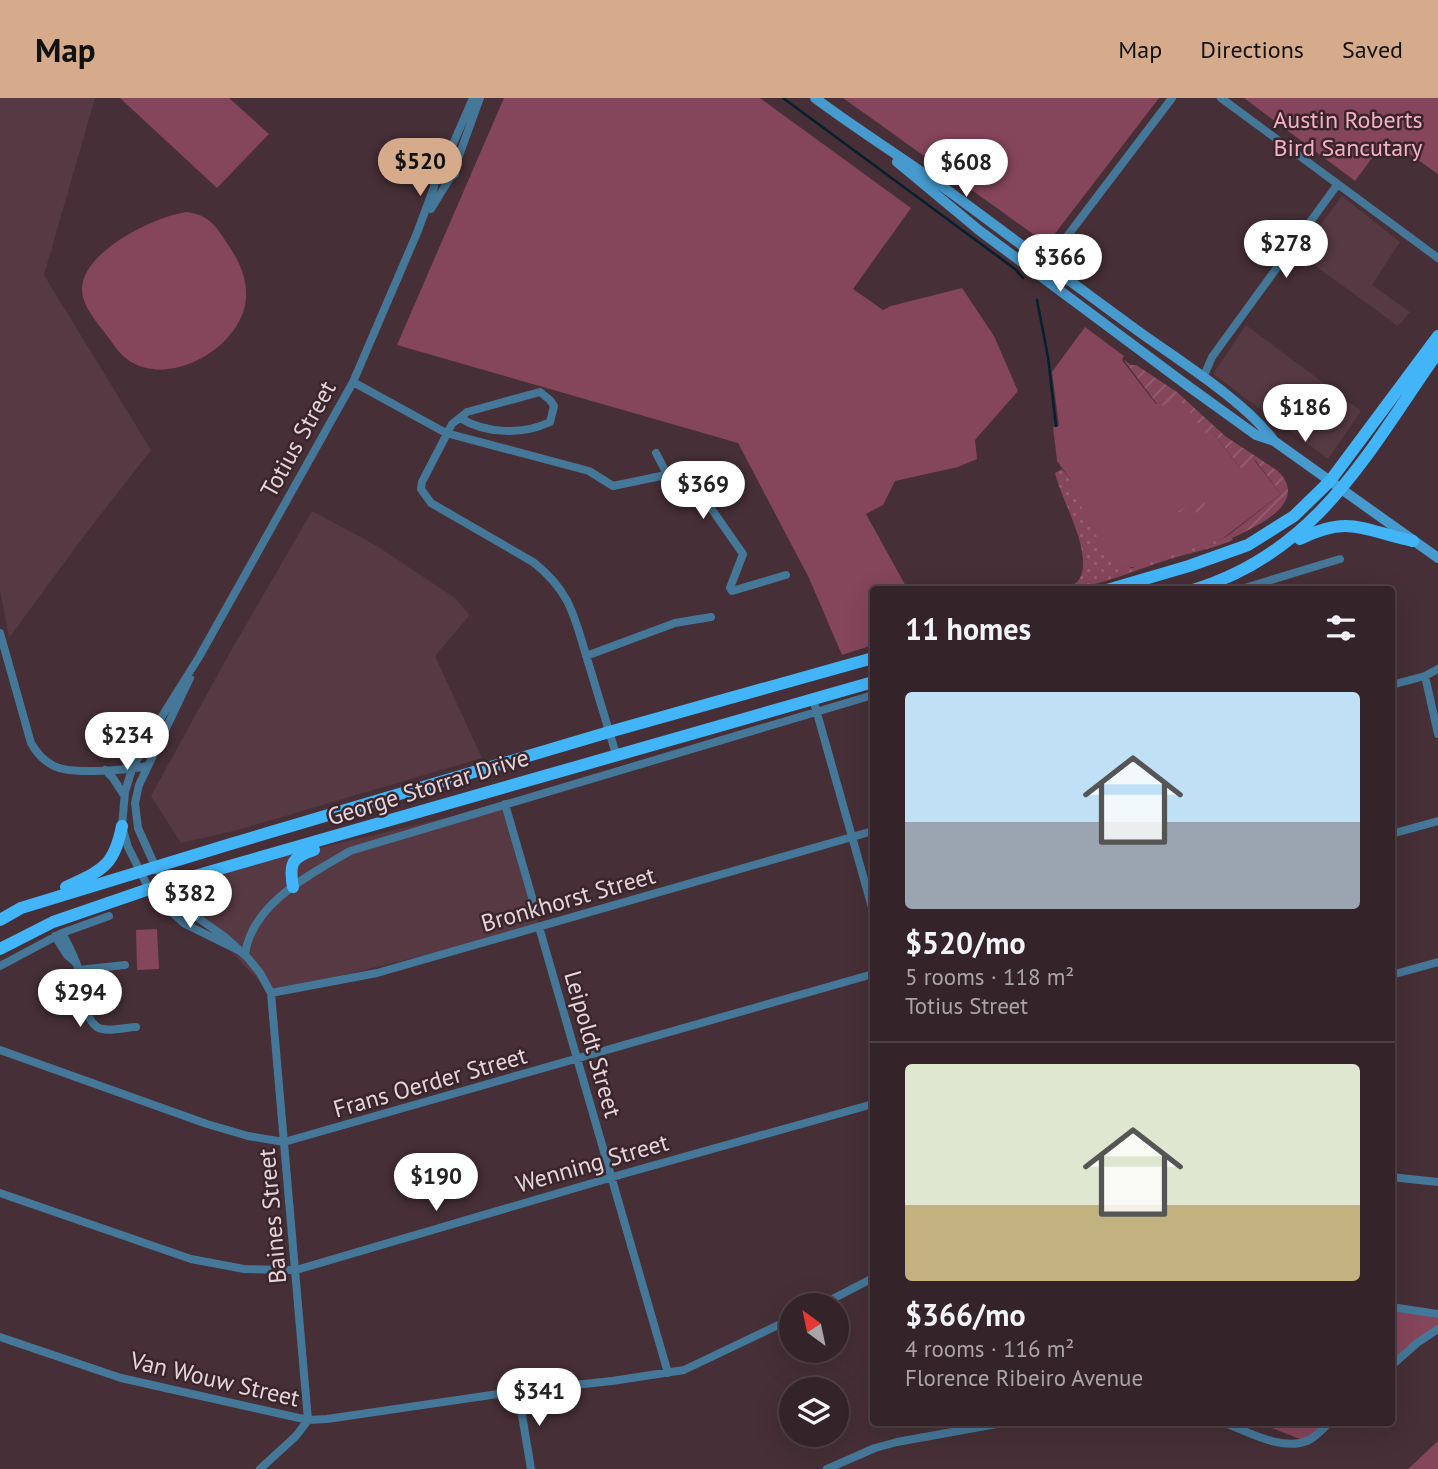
<!DOCTYPE html>
<meta charset="utf-8">
<style>
body{margin:0;font-family:"PT Sans",sans-serif;background:#3c2b30;color:#f1f3f6;height:100vh;display:flex;flex-direction:column;font-size:26px;white-space:nowrap}
*{box-sizing:border-box;margin:0}
p{font-size:23px;color:#a9a4a8}
.icon{flex:none;width:38px;height:38px;fill:none;stroke:currentColor;stroke-width:2;stroke-linecap:round;stroke-linejoin:round}
.map{position:relative;flex:1;overflow:hidden}
.sheet{position:absolute;left:870px;top:488px;width:525px;height:840px;display:flex;flex-direction:column;background:#342328;border-radius:7px;box-shadow:0 7px 28px #0002,0 0 0 2px #4e4045}
.sheet>*{flex:none}
.needle{width:46px;rotate:327deg}
.fabs{position:absolute;left:779px;top:1195px;display:grid;gap:14px}
.fabs a{display:grid;place-items:center;width:70px;height:70px;border-radius:50%;background:#342328;box-shadow:0 7px 28px #0002,0 0 0 2px #4e4045;font-size:35px}
.price{position:absolute;translate:-50% -60px;padding:0 16px;border-radius:24px;background:#fff;color:#222;font-size:23px;line-height:46px;filter:drop-shadow(0 2px 4px #0008)}
.price::after{content:'';position:absolute;left:50%;top:42px;width:21px;height:16px;margin-left:-10px;background:inherit;clip-path:polygon(0 0,100% 0,50% 100%)}
.price.current{background:#d6ab8b;color:#111}
ul{padding:0;list-style:none}
li{display:grid;align-content:center;gap:14px;height:371px;padding:0 35px}
li+li{border-top:2px solid #4e4045}
li span{display:grid;place-items:center;height:217px;border-radius:7px;color:#555}
li>.icon{margin-inline-start:auto}
span .icon{width:126px;height:126px;fill:#fffc;stroke-width:1}
li b{font-size:30px}
h2{display:flex;justify-content:space-between;align-items:center;height:84px;padding:0 35px;font-size:30px}
header{display:flex;align-items:center;gap:42px;box-sizing:border-box;height:98px;padding:0 35px;background:#d6ab8b;color:#111}
header strong{font-size:33px}
nav{display:flex;gap:38px;margin-inline-start:auto;font-size:24px}
.map>svg:first-child{display:block}
.built{fill:#563942}
.grass{fill:url(#grass-dots)}
.park{fill:#85455a}
.garden{fill:url(#garden-furrows)}
.lines{fill:none;stroke-linecap:round;stroke-linejoin:round}
.stream{stroke:#061f2e;stroke-width:2.5}
.minor{stroke:#457798;stroke-width:8}
.secondary{stroke:#469ace;stroke-width:10}
.primary{stroke:#42b5f8;stroke-width:12}
.labels{text-anchor:middle;dominant-baseline:central;stroke-width:5;stroke-linejoin:round;paint-order:stroke}
.park-label{font-size:24px;fill:#f4b1c5;stroke:#3b252c}
.street-label{font-size:24px;fill:#e4d5d9;stroke:#3b252c}
</style>
<header>
<strong>Map</strong>
<nav><a>Map</a><a>Directions</a><a>Saved</a></nav>
</header>
<div class="map">
<svg width="1438" height="1371" viewBox="0 0 1438 1371">
<defs>
<pattern id="grass-dots" width="8" height="8" patternUnits="userSpaceOnUse" patternTransform="scale(1.75)"><rect width="8" height="8" fill="#85455a"/><path d="M2 2h.1M6 6h.1" fill="none" stroke="#965f71" stroke-width="1.8" stroke-linecap="round"/></pattern>
<pattern id="garden-furrows" width="10" height="10" patternUnits="userSpaceOnUse" patternTransform="scale(1.75)"><rect width="10" height="10" fill="#85455a"/><path d="M-1 1l2-2M0 10L10 0M9 11l2-2" fill="none" stroke="#965f71"/></pattern>
</defs>
<rect width="100%" height="100%" fill="#462f36"/>
<path class="built" d="M 0,0 L 95,0 L 44,177 L 151,352 L 84,438 L 9,540 L 0,492 Z
M 1342,98 L 1400,144 L 1372,187 L 1410,214 L 1398,228 L 1299,156 Z
M 1246,227 L 1361,313 L 1328,361 L 1213,276 Z
M 312,413 L 377,448 L 455,500 L 470,517 L 435,558 L 482,660 L 238,732 L 181,745 L 151,698 L 229,556 Z
M 505,706 L 539,829 L 271,895 L 166,786 Z"/>
<path class="grass" d="M 1062,371 L 1096,415 L 1103,449 L 1112,465 L 1133,470 L 1156,457 L 1222,441 L 1230,436 L 1233,442 C 1210,452 1187,455 1164,463 C 1133,473 1100,488 1068,491 C 1072,488 1077,485 1080,480 C 1093,453 1061,402 1055,375 Z"/>
<path class="park" d="M 120,0 L 229,0 L 269,36 L 217,90 Z
M 504,0 L 760,0 L 911,110 L 853,191 L 883,212 L 891,208 L 962,190 L 994,238 L 1018,293 L 975,342 L 977,361 L 958,369 L 895,383 L 883,407 L 866,416 L 908,492 L 873,492 L 873,547 L 842,557 L 809,480 L 738,345 L 397,247 Z
M 843,0 L 1159,0 L 1047,146 Z
M 1244,0 L 1438,0 L 1438,76 L 1387,40 L 1355,83 Z
M 187,114 C 209,117 215,127 227,145 C 238,161 247,178 246,199 C 244,246 176,288 133,265 C 124,260 116,251 111,243 C 101,229 82,209 82,192 C 81,154 155,118 187,114 Z
M 1085,229 L 1124,258 L 1122,262 L 1156,306 L 1177,297 L 1207,336 L 1212,333 L 1241,371 L 1254,362 L 1281,396 L 1222,441 L 1155,461 C 1140,471 1129,471 1111,465 L 1068,383 L 1070,381 L 1057,363 L 1053,329 L 1059,328 L 1052,274 Z
M 157,831 L 159,871 L 137,872 L 136,832 Z
M 1391,1212 L 1438,1220 L 1438,1228 L 1391,1268 Z
M 1259,1325 L 1326,1325 L 1305,1343 Z
M 1438,1343 L 1438,1371 L 1408,1371 Z"/>
<path class="garden" d="M 1123,261 L 1131,267 L 1136,267 L 1177,294 L 1225,338 L 1278,373 C 1310,405 1257,428 1232,440 L 1230,436 L 1281,396 L 1255,362 L 1242,372 L 1212,333 L 1207,337 L 1177,298 L 1163,308 L 1160,304 L 1157,306 Z
M 1199,398 L 1209,410 L 1184,418 L 1178,414 Z"/>
<g class="lines">
<path class="stream" d="M 783,0 L 1015,171 L 1023,180
M 1037,202 L 1048,259 L 1056,328"/>
<path class="minor" d="M 1221,0 L 1438,160
M 442,60 L 449,60 L 456,66 L 455,76 L 447,81
M 456,66 L 480,0
M 431,111 L 450,80
M 1043,170 L 1172,0
M 1203,280 L 1212,259 L 1337,87
M 353,284 L 446,335 L 589,373 L 613,388 L 685,373 L 743,456 L 730,490 L 732,493 L 786,477
M 460,320 C 486,336 523,337 550,324 L 554,308 L 550,302 L 540,294 L 467,314 L 452,326 L 422,384 L 421,391 L 431,405 L 533,464 C 573,495 575,523 589,567 C 598,597 607,626 616,656
M 656,355 L 667,376
M 699,392 L 730,375
M 1238,492 L 1340,461
M 0,535 L 31,645 C 36,654 44,663 54,668 C 71,677 128,672 147,668
M 586,558 L 675,525 L 711,519
M 1425,578 L 1438,636
M 190,580 L 139,687 L 135,705 L 138,730 L 155,768 L 166,786 L 194,817 L 225,839 L 248,860 L 260,875 L 271,895 L 308,1322 L 296,1338 L 260,1371
M 1391,587 L 1425,578 L 1438,571
M 813,601 L 873,813
M 105,672 L 113,680 L 124,697
M 505,706 L 536,813
M 1391,736 L 1438,723
M 539,829 L 668,1275
M 62,835 C 69,848 76,861 80,876 C 85,892 81,917 97,929 C 105,935 126,929 136,929
M 55,838 L 67,857 L 76,865
M 240,853 L 185,826 L 168,811 L 149,791 L 128,749 L 122,728 L 125,694 L 132,671 L 149,639 L 199,559 L 353,284 L 417,135 L 434,89 L 436,67 L 453,46 L 473,0
M 245,857 C 251,806 311,776 350,753 L 873,597
M 0,868 L 62,835 L 109,818
M 79,872 L 125,867
M 1391,877 L 1438,864
M 271,895 L 377,875 L 873,733
M 0,952 L 207,1026 L 248,1038 L 284,1044 L 873,876
M 1391,1079 L 1438,1084
M 0,1095 L 191,1161 L 244,1171 L 296,1172 L 630,1074 L 873,1006
M 819,1208 L 873,1180
M 1391,1209 L 1438,1216
M 0,1239 L 121,1280 L 308,1322 L 327,1321 L 518,1293 L 612,1283 L 684,1272 L 791,1221
M 1391,1268 L 1417,1245 L 1438,1231
M 518,1293 L 531,1371
M 1225,1325 C 1248,1334 1282,1353 1307,1343 C 1316,1339 1322,1331 1329,1325
M 827,1371 L 875,1350 L 897,1344 L 1002,1325"/>
<path class="secondary" d="M 815,0 C 859,33 905,61 950,94 C 1011,139 1072,185 1134,230 C 1176,261 1244,302 1274,343 L 1438,460
M 897,64 L 980,133 L 1188,288 L 1256,337 L 1274,343"/>
<path class="primary" d="M 1300,441 C 1350,416 1364,433 1413,443
M 1107,492 L 1189,468 L 1248,447 L 1294,418 L 1330,383 L 1438,238
M 1193,492 C 1318,454 1368,354 1438,254
M 66,789 C 102,772 114,769 122,728
M 293,789 C 289,767 291,759 314,752
M 194,817 C 190,799 192,789 205,776
M 0,822 L 21,810 L 224,748 L 609,634 L 873,560
M 0,851 L 53,824 L 149,791 L 873,584"/>
</g>
<g class="labels">
<g class="park-label">
<text x="1348" y="21">Austin Roberts<tspan x="1348" dy="28">Bird Sancutary</tspan></text>
</g>
<g class="street-label">
<text transform="translate(298 341) rotate(-61)">Totius Street</text>
<text transform="translate(428 689) rotate(-17)">George Storrar Drive</text>
<text transform="translate(568 801) rotate(-16)">Bronkhorst Street</text>
<text transform="translate(593 946) rotate(74)">Leipoldt Street</text>
<text transform="translate(430 984) rotate(-16)">Frans Oerder Street</text>
<text transform="translate(592 1065) rotate(-16)">Wenning Street</text>
<text transform="translate(272 1118) rotate(-95)">Baines Street</text>
<text transform="translate(215 1281) rotate(13)">Van Wouw Street</text>
</g>
</g>
</svg>
<div class="fabs">
<a><svg class="needle" viewBox="-14 -14 28 28"><path d="M0-13l5 13h-10z" fill="#e53935"/><path d="M0 13l5-13h-10z" fill="#a9a4a8"/></svg></a>
<a><svg class="icon" aria-label="layers" viewBox="0 0 24 24"><path d="M12 4l9 5-9 5-9-5zM3 14l9 5 9-5"/></svg></a>
</div>
<b class="price current" style="left:420px;top:100px">$520</b>
<b class="price" style="left:966px;top:101px">$608</b>
<b class="price" style="left:1286px;top:182px">$278</b>
<b class="price" style="left:1060px;top:196px">$366</b>
<b class="price" style="left:1305px;top:346px">$186</b>
<b class="price" style="left:703px;top:423px">$369</b>
<b class="price" style="left:127px;top:674px">$234</b>
<b class="price" style="left:190px;top:832px">$382</b>
<b class="price" style="left:80px;top:931px">$294</b>
<b class="price" style="left:436px;top:1115px">$190</b>
<b class="price" style="left:539px;top:1330px">$341</b>
<section class="sheet">
<h2>11 homes<svg class="icon" aria-label="filters" viewBox="0 0 24 24"><path d="M4 7h16M4 17h16"/><circle cx="9" cy="7" r="2"/><circle cx="15" cy="17" r="2"/></svg></h2>
<ul>
<li><span style="background:linear-gradient(#bfe0f5 60%,#9aa5b1 0)"><svg class="icon" aria-label="home" viewBox="0 0 24 24"><path d="M3 11l9-7 9 7M6 9v11h12V9"/></svg></span><div><b>$520/mo</b><p>5 rooms · 118 m²</p><p>Totius Street</p></div></li>
<li><span style="background:linear-gradient(#dfe7d0 65%,#c2b280 0)"><svg class="icon" aria-label="home" viewBox="0 0 24 24"><path d="M3 11l9-7 9 7M6 9v11h12V9"/></svg></span><div><b>$366/mo</b><p>4 rooms · 116 m²</p><p>Florence Ribeiro Avenue</p></div></li>
</ul>
</section>
</div>
